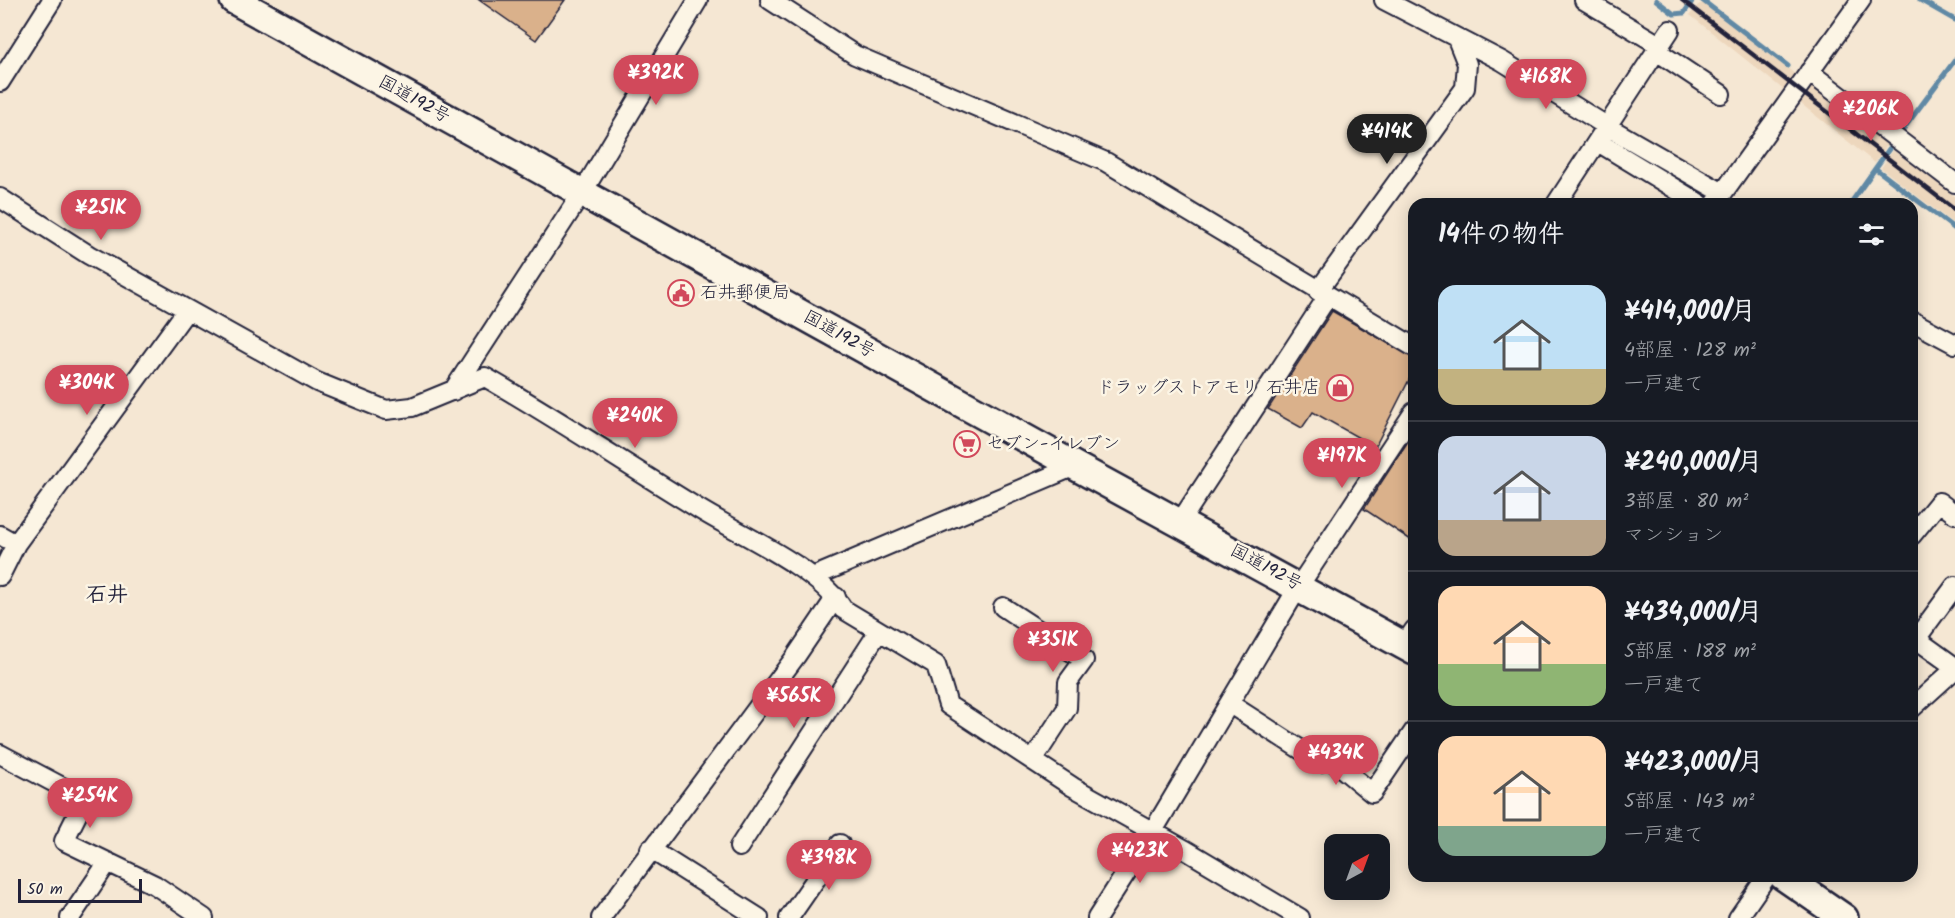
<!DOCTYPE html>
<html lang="ja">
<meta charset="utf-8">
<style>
body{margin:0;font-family:Kalam,"Klee One",sans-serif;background:#20242c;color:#f1f3f6;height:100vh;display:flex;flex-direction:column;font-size:22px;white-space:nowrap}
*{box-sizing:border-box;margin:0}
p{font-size:20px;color:#9ea1a6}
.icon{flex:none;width:33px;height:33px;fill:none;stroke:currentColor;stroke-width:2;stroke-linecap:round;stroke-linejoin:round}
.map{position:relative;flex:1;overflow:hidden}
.sheet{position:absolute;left:1408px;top:198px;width:510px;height:684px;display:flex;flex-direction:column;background:#171b24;border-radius:18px;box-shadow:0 3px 15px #0003}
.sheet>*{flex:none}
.needle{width:39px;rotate:41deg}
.fabs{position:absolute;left:1324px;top:834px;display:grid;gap:12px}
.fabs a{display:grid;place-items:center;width:66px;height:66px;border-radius:12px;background:#171b24;box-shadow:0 3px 15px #0003;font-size:30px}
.scale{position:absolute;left:18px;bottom:15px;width:124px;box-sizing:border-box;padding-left:6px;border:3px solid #22223b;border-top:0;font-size:16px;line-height:21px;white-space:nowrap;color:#22223b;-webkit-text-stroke:4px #fcf5e5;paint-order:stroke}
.price{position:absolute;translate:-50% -51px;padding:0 14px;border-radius:21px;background:#d1495b;color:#fff;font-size:20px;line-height:39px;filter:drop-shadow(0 2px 3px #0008)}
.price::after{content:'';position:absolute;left:50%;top:36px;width:18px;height:14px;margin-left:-9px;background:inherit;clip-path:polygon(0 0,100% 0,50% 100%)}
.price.current{background:#222;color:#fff}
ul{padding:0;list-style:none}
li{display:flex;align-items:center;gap:18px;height:150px;padding:0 30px}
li+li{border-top:2px solid #363941}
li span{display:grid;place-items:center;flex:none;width:168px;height:120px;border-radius:18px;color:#555}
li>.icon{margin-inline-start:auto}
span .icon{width:72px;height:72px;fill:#fffc;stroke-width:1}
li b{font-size:26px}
h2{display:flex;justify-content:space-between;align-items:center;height:72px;padding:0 30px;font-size:26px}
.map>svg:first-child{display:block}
.built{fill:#edd7bd}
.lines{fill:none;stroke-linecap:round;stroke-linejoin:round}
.stream{stroke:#6189a5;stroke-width:5}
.building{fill:#dab18b;stroke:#22223b;stroke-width:1.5}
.minor-casing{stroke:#22223b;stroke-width:22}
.highway-casing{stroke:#22223b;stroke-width:32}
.minor{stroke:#fcf5e5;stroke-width:18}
.highway{stroke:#fcf5e5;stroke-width:27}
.rail{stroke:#22223b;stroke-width:4.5}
.labels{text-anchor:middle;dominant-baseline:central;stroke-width:5;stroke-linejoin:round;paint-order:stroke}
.street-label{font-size:18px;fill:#22223b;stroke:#fcf5e5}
.poi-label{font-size:18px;fill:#22223b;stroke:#fcf5e5;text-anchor:start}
.quarter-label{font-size:21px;font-weight:bold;fill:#22223b;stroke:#fcf5e5}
</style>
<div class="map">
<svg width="1955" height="918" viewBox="0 0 1955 918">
<rect width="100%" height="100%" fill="#f5e7d3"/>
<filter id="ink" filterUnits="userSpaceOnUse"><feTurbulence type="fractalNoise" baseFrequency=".0167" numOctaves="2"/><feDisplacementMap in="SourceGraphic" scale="12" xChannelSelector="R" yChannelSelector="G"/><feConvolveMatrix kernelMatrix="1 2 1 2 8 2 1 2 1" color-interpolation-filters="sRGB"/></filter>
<g filter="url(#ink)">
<path class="built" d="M 1703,3 L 1887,145 L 1875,163 L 1690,15 L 1698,5 Z
M 1893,150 L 1955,197 L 1955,225 L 1881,168 Z"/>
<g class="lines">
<path class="stream" d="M 1656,0 L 1674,14 L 1684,13 L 1693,0
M 1702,0 L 1788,66
M 1920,0 L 1955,20
M 1902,131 L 1955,60
M 1876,169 L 1955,229
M 1850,204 L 1889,149"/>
</g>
<path class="building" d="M 479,0 L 565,0 L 536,40 Z
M 1332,311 L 1414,358 L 1414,370 L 1375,447 L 1313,412 L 1302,428 L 1268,409 Z
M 1414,432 L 1414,542 L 1364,509 Z"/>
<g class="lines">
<defs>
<path id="minor" d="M 770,0 L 855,55 L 1106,162 L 1414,347
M 1384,0 L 1502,61 L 1608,127 L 1723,193
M 1584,0 L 1661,46
M 1658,52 L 1721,94
M 1809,72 L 1955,183
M 0,82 L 52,0
M 1598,142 L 1700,204
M 0,198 L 89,255 L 317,382 L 386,410 L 412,407 L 485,377 C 558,419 627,465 699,509 C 741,535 818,568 843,609 L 936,665 L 948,705 L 1073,787 L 1184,849 L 1300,918
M 1556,204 L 1670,30
M 1715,204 L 1861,0
M 1318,291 L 1465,88 L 1467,64 L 1457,39
M 1912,321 L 1955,344
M 453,391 L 582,193 L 698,0
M 1180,522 L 1328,296
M 0,535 L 16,544
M 1912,535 L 1939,502 L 1955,514
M 0,576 L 16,544 L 187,310
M 815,576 L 1075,466
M 1003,607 L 1084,660 L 1068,682 L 1067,708 L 1033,760
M 1912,636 L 1955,667
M 1916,639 L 1955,586
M 1404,645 L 1414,630
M 1230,704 L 1320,762 L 1326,755 L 1372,793 L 1414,731
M 1912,708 L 1955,669
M 0,754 L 85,799 L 64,841 L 155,885 L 204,918
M 739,847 L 879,631
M 650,849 L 759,918
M 70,918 L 108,862
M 601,918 L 796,656 L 836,597
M 789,918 L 840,844
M 1097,918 L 1153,831 L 1299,586 L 1414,412
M 1738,918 L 1767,876"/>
<path id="highway" d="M 234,0 L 1075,466 L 1414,651
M 1783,876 L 1844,918"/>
</defs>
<use href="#minor" class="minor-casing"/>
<use href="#highway" class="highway-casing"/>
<use href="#minor" class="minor"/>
<use href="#highway" class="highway"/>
<path class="rail" d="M 1682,0 L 1955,210"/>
</g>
</g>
<defs>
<symbol id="civic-ring" viewBox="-11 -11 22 22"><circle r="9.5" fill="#fcf5e5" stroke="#d1495b" stroke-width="1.5"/><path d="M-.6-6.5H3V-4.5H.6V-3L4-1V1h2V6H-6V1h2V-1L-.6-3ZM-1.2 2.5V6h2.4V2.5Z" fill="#d1495b"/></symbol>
<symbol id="shop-ring" viewBox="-11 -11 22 22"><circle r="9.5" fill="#fcf5e5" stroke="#d1495b" stroke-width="1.5"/><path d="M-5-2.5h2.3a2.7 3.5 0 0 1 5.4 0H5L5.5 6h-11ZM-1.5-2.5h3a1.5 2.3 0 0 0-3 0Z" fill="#d1495b"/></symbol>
<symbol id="supermarket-ring" viewBox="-11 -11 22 22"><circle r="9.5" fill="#fcf5e5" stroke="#d1495b" stroke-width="1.5"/><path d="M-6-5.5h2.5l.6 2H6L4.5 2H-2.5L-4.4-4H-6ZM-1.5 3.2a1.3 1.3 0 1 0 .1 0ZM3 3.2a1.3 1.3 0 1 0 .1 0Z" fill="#d1495b"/></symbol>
</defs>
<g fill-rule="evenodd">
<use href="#civic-ring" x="666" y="278" width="30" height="30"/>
<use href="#shop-ring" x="1325" y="373" width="30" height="30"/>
<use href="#supermarket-ring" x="952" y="429" width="30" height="30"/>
</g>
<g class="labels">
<g class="street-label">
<text transform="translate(414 100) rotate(29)">国道192号</text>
<text transform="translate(839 335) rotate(29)">国道192号</text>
<text transform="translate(1266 568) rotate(28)">国道192号</text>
</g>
<g class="poi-label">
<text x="700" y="293">石井郵便局</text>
<text x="1320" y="388" text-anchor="end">ドラッグストアモリ 石井店</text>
<text x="986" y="444">セブン-イレブン</text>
</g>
<g class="quarter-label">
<text x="107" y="595">石井</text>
</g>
</g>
</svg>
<div class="fabs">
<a><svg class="needle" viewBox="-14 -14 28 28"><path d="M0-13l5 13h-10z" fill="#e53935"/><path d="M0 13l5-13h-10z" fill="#9ea1a6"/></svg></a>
</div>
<div class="scale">50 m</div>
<b class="price" style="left:656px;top:106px">¥392K</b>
<b class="price" style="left:1546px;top:110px">¥168K</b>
<b class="price" style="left:1871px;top:142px">¥206K</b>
<b class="price current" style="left:1387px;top:165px">¥414K</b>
<b class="price" style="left:101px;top:241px">¥251K</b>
<b class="price" style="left:87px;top:416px">¥304K</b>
<b class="price" style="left:635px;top:449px">¥240K</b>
<b class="price" style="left:1342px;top:489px">¥197K</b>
<b class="price" style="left:1053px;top:673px">¥351K</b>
<b class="price" style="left:794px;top:729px">¥565K</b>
<b class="price" style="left:1336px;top:786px">¥434K</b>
<b class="price" style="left:90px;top:829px">¥254K</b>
<b class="price" style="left:1140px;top:884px">¥423K</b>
<b class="price" style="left:829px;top:891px">¥398K</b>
<section class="sheet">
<h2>14件の物件<svg class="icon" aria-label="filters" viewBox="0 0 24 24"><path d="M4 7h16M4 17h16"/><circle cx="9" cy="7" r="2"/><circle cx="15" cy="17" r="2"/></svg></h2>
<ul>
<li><span style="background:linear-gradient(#bfe0f5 70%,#c2b280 0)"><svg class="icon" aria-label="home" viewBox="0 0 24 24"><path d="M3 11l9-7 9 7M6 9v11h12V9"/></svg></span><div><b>¥414,000/月</b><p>4部屋 · 128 m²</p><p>一戸建て</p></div></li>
<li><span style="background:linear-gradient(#c9d6e8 70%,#b9a48a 0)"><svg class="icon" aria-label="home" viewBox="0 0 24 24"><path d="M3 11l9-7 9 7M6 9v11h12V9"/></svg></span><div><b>¥240,000/月</b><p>3部屋 · 80 m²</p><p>マンション</p></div></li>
<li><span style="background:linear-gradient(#ffd9b3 65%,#8fb573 0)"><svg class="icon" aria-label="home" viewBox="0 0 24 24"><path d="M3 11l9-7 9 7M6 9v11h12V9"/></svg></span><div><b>¥434,000/月</b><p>5部屋 · 188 m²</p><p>一戸建て</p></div></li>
<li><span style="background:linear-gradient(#ffd9b3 75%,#7fa58c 0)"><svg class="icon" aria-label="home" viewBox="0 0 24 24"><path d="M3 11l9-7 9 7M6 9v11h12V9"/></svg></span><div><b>¥423,000/月</b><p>5部屋 · 143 m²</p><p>一戸建て</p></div></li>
</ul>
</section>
</div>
